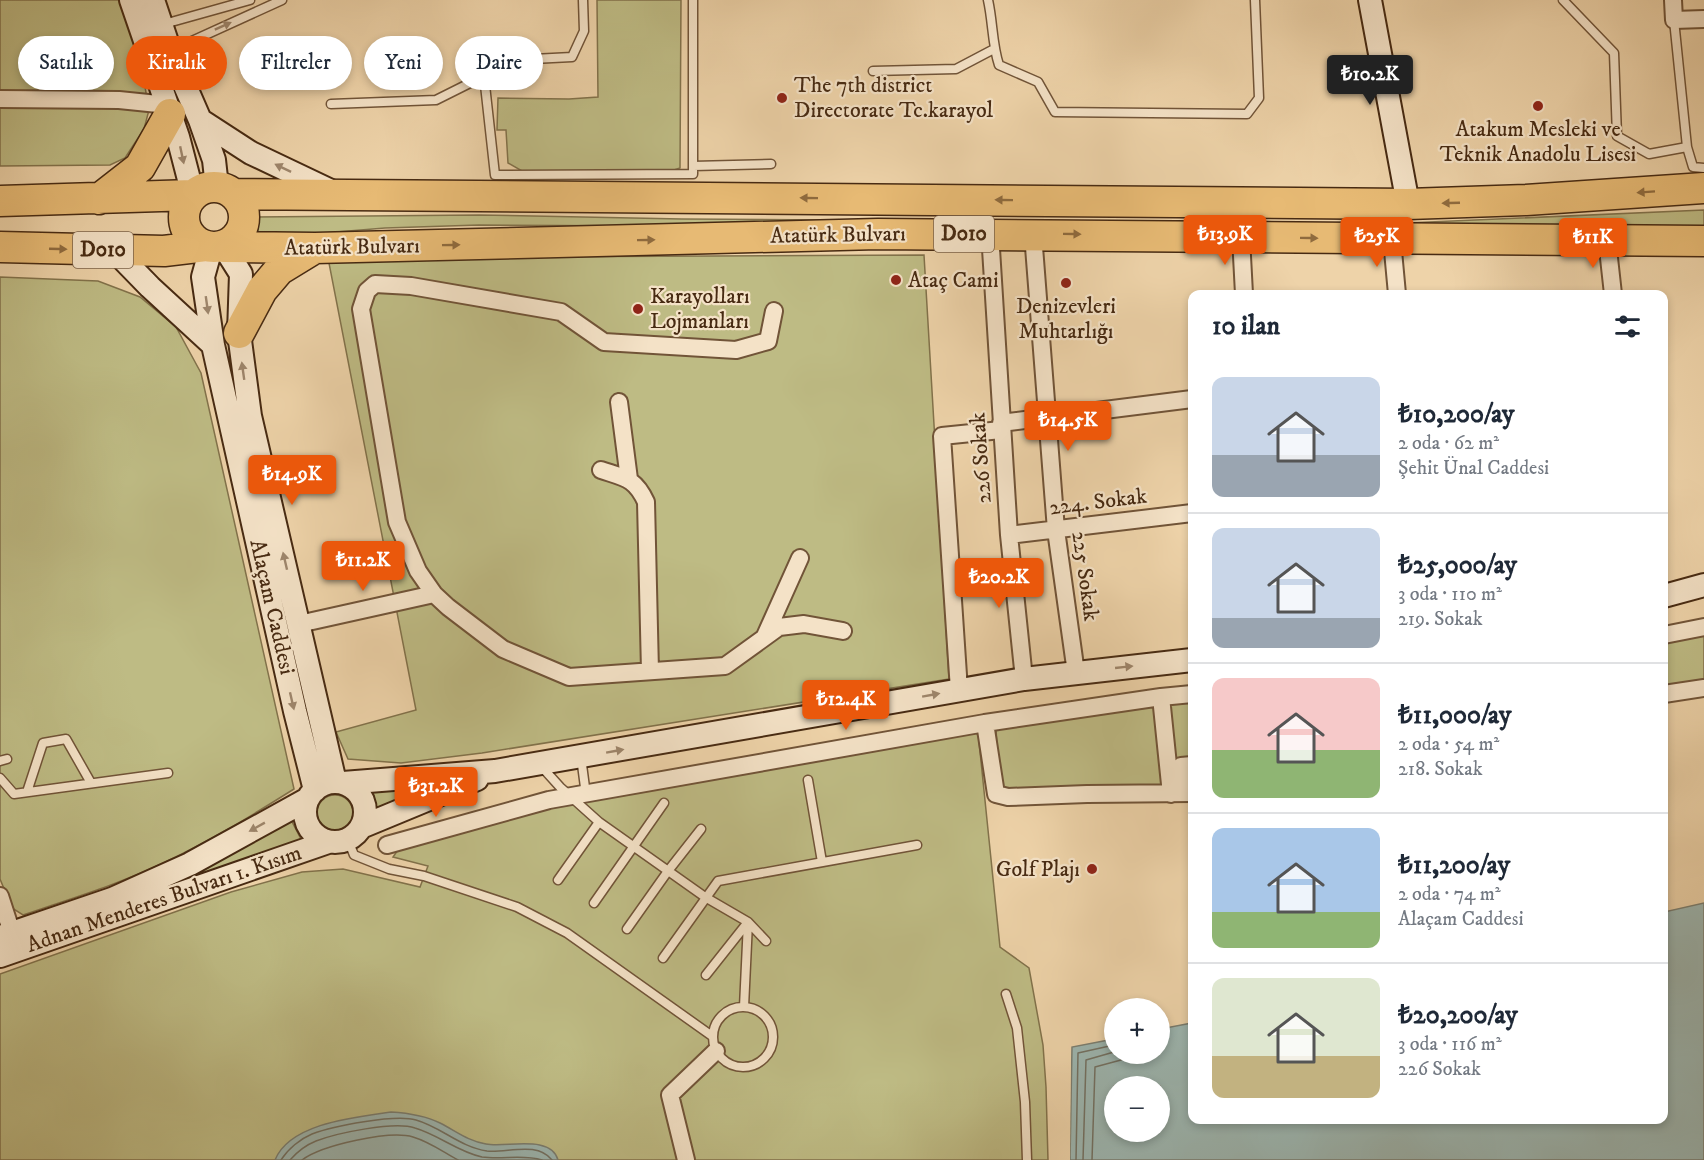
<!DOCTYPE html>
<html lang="tr">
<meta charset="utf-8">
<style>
body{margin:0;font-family:"IM FELL DW Pica",serif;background:#f6f6f7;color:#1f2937;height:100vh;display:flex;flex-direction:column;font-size:22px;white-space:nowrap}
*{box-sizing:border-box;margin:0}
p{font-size:20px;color:#747a83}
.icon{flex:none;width:33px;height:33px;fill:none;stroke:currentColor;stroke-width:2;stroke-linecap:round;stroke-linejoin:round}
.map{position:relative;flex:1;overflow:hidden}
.sheet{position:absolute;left:1188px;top:290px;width:480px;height:834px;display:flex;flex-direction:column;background:#fff;border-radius:12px;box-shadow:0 3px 9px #0003}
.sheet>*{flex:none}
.banner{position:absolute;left:18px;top:36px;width:570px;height:54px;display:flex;gap:12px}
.controls{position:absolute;left:1104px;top:998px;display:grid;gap:12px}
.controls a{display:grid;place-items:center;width:66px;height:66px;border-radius:50%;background:#fff;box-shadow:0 3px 9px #0003;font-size:30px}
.price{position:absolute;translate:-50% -51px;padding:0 14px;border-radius:6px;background:#ea580c;color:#fff;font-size:20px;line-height:39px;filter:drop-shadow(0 2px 3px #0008)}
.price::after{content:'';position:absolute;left:50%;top:36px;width:18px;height:14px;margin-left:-9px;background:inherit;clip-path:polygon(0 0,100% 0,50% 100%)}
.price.active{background:#222;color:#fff}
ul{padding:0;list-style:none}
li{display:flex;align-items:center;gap:18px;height:150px;padding:0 24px}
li+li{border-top:2px solid #e0e1e3}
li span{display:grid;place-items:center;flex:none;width:168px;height:120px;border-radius:12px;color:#555}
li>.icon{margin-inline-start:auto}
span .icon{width:72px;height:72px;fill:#fffc;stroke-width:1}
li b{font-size:26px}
h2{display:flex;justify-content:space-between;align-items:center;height:72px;padding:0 24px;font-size:26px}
.chip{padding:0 21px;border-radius:27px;background:#fff;box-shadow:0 3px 9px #0003;font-size:21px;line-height:54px}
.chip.active{background:#ea580c;color:#fff}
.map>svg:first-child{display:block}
.green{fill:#bebb84;stroke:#82724b;stroke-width:1.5}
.water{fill:#9cb6b1;stroke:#7a7e71;stroke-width:1.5;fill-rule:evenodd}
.pier{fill:#eed3a9}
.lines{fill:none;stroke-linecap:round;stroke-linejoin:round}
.shore{stroke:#727062;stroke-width:1.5}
.lane-casing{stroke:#715438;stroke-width:11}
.street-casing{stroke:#715438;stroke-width:20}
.secondary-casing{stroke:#472a12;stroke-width:26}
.highway-casing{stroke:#472a12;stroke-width:33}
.lane{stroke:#f4e2c7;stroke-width:8}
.street{stroke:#f4e2c7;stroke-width:16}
.secondary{stroke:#f4e2c7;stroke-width:22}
.highway{stroke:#e7ba74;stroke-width:30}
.oneway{fill:#9e866c}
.oneway2{fill:#8f6b3e}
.poi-dot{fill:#8f2418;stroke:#f4e2c7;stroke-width:2}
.labels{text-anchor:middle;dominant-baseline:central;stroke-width:4.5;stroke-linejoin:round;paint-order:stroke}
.shield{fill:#f4e2c7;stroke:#7b6148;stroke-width:1.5}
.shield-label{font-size:21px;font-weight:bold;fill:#472a12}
.poi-label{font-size:22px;fill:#472a12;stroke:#f4e2c7;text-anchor:start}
.street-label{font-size:22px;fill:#472a12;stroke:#f4e2c7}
</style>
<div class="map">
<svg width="1704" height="1160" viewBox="0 0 1704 1160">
<rect width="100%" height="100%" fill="#eed3a9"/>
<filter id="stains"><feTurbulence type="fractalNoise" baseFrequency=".00333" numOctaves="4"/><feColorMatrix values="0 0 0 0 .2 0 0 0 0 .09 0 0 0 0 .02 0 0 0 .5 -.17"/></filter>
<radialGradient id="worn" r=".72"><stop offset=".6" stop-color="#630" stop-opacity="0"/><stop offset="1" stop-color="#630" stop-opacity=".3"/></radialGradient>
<path class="green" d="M 0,0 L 121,0 L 138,46 L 149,110 L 144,129 L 125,158 L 110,165 L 0,166 Z
M 597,0 L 681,0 L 680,168 L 668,172 L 522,171 L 508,163 L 506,130 L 497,130 L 498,98 L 569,99 L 598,97 Z
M 1704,210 L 1704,231 L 479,225 L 385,228 L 251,239 L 250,217 L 479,215 L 682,219 L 1384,224 Z
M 924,255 L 949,679 L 482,753 L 401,763 L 348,759 L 336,732 L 416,710 L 328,258 Z
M 0,277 L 98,281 L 140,297 L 176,327 L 201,373 L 294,789 C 251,816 207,843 161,864 C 117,885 69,899 23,915 L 12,908 L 0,879 Z
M 1704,630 L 1704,684 L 1664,691 L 1664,638 Z
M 1192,699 L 1192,790 L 999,793 L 996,727 Z
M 978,732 L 1000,947 L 1029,968 L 1043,1045 L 1046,1087 L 1048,1160 L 0,1160 L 0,974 L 231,892 L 302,872 L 343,869 L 420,887 L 428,866 L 393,857 L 400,847 L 581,800 Z
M 456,780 L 376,811 L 374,796 L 367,783 Z
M317 813a18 18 0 1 1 36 0a18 18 0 1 1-36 0Z
M 290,818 L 303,843 L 179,884 L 177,879 Z"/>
<path class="water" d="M 1704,903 L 1704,1160 L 1070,1160 L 1072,1047 L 1114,1039 L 1114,1053 L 1160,1053 L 1160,1029 L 1192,1023 L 1192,1119 L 1664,1119 L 1664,912 ZM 1114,1086 L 1160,1086 L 1160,1131 L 1114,1131 Z
M 391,1112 C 408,1113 424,1115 440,1123 C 456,1131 468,1141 486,1144 C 506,1148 551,1134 558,1160 L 275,1160 C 290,1123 356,1117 391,1112 Z"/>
<path class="pier" d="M 1071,1044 L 1070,1160 L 1067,1160 L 1069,1047 Z"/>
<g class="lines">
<path class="shore" d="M 281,1160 C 288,1149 300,1139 312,1134 C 333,1126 395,1114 416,1120 C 441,1127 460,1147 487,1151 C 508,1153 537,1141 552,1160
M 290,1160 C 297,1152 306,1145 316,1141 C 337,1133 394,1121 415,1128 C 439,1135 458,1152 482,1157 C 502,1160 522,1154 542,1160
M 302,1160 C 322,1145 390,1130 413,1137 C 430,1142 443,1152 458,1160
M 1076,1160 L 1078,1053 L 1114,1045
M 1083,1160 L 1086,1060 L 1114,1052
M 1092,1160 L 1095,1067 L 1121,1060 L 1131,1053"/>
<defs>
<path id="lane" d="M 583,0 L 584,31 L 572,57 L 533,59 L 484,76 L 495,175 L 693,174 L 693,0
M 988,0 C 993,22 992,44 999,65 L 1038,82 L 1055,112 L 1247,114 L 1259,98 L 1255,0
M 1563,0 L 1614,53 L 1617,136 L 1649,154 L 1687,147
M 1674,20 L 1687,147 L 1693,167 L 1704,168
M 164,24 L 250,0
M 170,51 L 282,0
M 873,71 L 956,69 L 994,49
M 331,104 L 436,100 L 484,76
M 693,166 L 771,164
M 581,757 L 586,795
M 0,761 L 7,759
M 541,766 L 560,787 L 599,822
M 0,778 L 14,794 L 168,773
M 808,780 L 822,862
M 27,792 L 43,743 L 66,739 L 91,783
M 348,840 L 354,855 L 389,869 L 424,876 L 517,907 L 567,933 L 712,1036
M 558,880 L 599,822 L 705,897 L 748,922 L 744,1007
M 594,903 L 664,803
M 627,929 L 668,871 L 701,829
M 663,958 L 718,881 L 917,845
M 706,975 L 748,922 L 766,941
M 1006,994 L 1017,1028 L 1025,1102 L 1027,1160
M713 1037a30 30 0 1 1 60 0a30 30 0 1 1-60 0Z"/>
<path id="street" d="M 1673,0 L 1674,20 L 1704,19
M 0,99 L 119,100 L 168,105
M 990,233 L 1009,535 L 1024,679
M 1033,234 L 1056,530 L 1076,673
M 1241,237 L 1244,294
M 1392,240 L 1397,294
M 1607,240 L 1613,294
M 774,311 L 768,341 L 736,350 L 604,342 L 561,312 L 411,286 L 375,284 L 367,291 L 361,309 L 397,522 L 418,571 L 434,594 L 448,607 L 503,649 L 569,677 L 725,666 L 779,627 L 804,624 L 843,631
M 619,402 L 629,479
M 1001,423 L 1192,399
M 601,470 C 625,478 635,478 646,502 L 650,671
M 1009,535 L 1192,513
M 299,624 L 434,594
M 1664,635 L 1704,627
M 765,636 L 800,558
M 959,690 L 942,436 L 1001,430
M 1664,694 L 1704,688
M 1161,697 L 1171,794
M 985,723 L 996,794 L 1008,797 L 1087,794 L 1192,793
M 1192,765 L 1181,766 L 1183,784 L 1192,783
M 387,845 L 549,800 L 985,723 L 1161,697 L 1192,694
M 0,896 L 12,933
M 686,1160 L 670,1095 L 716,1051"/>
<path id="secondary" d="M 131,0 L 178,137 L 193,195
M 153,0 L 170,51 L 200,120 L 214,160 L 217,187
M 1370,0 L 1408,204
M 200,120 L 251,153 L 335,193
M 224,247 L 241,274 L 239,333 L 250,416 L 335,782
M 211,248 L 203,277 L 213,345 L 295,711 L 315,790
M 114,250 L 150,287 L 213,345
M 1664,596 L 1704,585
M305 812a30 30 0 1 1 60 0a30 30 0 1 1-60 0Z
M 343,783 L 495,771 L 1024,679 L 1192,660
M 361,827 L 477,779
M 0,937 L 112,899 L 190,864 L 308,799
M 0,956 L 328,842"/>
<path id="highway" d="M184 217a30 30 0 1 1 60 0a30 30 0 1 1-60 0Z
M 233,194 L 1408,204 L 1526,200 L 1704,188
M 99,199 L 140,167 L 170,114
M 0,201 L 193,195
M 0,247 L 164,251 L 206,246
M 224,247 L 315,248 L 878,234 L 1704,241
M 239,333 L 262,290 L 279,270 L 315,248"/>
</defs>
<use href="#lane" class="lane-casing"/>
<use href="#street" class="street-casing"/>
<use href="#secondary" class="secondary-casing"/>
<use href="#highway" class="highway-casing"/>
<use href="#lane" class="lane"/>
<use href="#street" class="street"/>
<use href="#secondary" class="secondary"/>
<use href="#highway" class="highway"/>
</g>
<defs><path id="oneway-solid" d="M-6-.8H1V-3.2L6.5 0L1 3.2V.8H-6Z" transform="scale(1.5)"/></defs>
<g class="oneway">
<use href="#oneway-solid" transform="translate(223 26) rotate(-24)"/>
<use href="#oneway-solid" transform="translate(182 155) rotate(78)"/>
<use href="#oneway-solid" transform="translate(283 168) rotate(-154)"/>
<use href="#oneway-solid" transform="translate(207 305) rotate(82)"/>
<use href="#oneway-solid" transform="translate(243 371) rotate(-98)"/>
<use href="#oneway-solid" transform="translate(285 561) rotate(-103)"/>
<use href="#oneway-solid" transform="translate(1124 667) rotate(-6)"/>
<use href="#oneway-solid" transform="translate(931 695) rotate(-10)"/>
<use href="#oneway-solid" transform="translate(292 701) rotate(77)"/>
<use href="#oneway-solid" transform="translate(615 751) rotate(-10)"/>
<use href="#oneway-solid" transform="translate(257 827) rotate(151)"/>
</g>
<g class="oneway2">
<use href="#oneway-solid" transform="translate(1646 192) rotate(176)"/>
<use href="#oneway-solid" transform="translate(809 198) rotate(-179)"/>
<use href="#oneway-solid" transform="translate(1004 200) rotate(-179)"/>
<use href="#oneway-solid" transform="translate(1451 203) rotate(178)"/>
<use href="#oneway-solid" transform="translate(1072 234) rotate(1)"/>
<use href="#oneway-solid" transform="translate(1309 238) rotate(1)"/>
<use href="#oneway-solid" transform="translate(646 240) rotate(-1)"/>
<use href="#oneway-solid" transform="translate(451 245) rotate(-1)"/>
<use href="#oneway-solid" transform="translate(58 249) rotate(2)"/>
</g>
<g class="poi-dot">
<circle cx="782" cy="98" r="6"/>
<circle cx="1538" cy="106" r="6"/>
<circle cx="896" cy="280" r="6"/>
<circle cx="1066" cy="283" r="6"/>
<circle cx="638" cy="309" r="6"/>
<circle cx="1092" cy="869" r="6"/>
</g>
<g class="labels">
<g class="shield">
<rect x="934" y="216" width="60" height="36" rx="4.5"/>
<rect x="73" y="232" width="60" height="36" rx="4.5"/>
</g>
<g class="shield-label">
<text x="964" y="234">D010</text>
<text x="103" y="250">D010</text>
</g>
<g class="poi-label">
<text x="794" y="85">The 7th district<tspan x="794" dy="25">Directorate Tc.karayol</tspan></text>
<text x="1538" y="129" text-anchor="middle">Atakum Mesleki ve<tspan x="1538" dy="25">Teknik Anadolu Lisesi</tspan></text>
<text x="908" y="280">Ataç Cami</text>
<text x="650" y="296">Karayolları<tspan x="650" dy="25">Lojmanları</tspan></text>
<text x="1066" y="306" text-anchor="middle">Denizevleri<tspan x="1066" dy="25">Muhtarlığı</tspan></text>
<text x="1080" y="869" text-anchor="end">Golf Plajı</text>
</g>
<g class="street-label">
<text transform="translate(838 235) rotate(-1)">Atatürk Bulvarı</text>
<text transform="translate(352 247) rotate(-1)">Atatürk Bulvarı</text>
<text transform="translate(981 458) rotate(-94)">226 Sokak</text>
<text transform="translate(1098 502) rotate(-7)">224. Sokak</text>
<text transform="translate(1085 576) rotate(82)">225 Sokak</text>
<text transform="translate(272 607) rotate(77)">Alaçam Caddesi</text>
<text transform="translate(164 899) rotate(-19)">Adnan Menderes Bulvarı 1. Kısım</text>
</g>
</g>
<rect width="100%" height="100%" filter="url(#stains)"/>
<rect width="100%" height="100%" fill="url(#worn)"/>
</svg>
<div class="controls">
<a>+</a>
<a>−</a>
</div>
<b class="price active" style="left:1370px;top:106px">₺10.2K</b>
<b class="price" style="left:1225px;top:266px">₺13.9K</b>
<b class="price" style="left:1377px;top:268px">₺25K</b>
<b class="price" style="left:1593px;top:269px">₺11K</b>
<b class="price" style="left:1068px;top:452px">₺14.5K</b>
<b class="price" style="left:292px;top:506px">₺14.9K</b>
<b class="price" style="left:363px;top:592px">₺11.2K</b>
<b class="price" style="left:999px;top:609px">₺20.2K</b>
<b class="price" style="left:846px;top:731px">₺12.4K</b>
<b class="price" style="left:436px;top:818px">₺31.2K</b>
<div class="banner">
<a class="chip">Satılık</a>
<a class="chip active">Kiralık</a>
<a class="chip">Filtreler</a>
<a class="chip">Yeni</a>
<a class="chip">Daire</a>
</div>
<section class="sheet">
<h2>10 ilan<svg class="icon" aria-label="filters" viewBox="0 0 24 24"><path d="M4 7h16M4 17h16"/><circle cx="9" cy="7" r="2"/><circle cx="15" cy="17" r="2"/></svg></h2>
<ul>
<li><span style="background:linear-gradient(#c9d6e8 65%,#9aa5b1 0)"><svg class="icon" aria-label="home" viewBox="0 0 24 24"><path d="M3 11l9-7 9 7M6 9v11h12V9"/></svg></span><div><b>₺10,200/ay</b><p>2 oda · 62 m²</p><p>Şehit Ünal Caddesi</p></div></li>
<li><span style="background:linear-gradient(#c9d6e8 75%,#9aa5b1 0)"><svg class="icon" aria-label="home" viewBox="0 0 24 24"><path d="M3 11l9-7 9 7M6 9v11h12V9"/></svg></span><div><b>₺25,000/ay</b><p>3 oda · 110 m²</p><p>219. Sokak</p></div></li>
<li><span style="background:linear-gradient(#f6c9c9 60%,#8fb573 0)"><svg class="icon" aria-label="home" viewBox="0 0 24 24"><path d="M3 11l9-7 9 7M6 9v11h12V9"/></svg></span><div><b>₺11,000/ay</b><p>2 oda · 54 m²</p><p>218. Sokak</p></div></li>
<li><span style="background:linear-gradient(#a9c7e8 70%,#8fb573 0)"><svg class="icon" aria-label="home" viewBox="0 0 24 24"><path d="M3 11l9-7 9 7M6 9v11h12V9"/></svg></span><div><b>₺11,200/ay</b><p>2 oda · 74 m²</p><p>Alaçam Caddesi</p></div></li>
<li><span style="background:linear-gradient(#dfe7d0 65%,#c2b280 0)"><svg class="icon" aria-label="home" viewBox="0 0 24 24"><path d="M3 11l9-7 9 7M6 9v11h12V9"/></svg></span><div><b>₺20,200/ay</b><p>3 oda · 116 m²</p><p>226 Sokak</p></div></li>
</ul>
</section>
</div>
